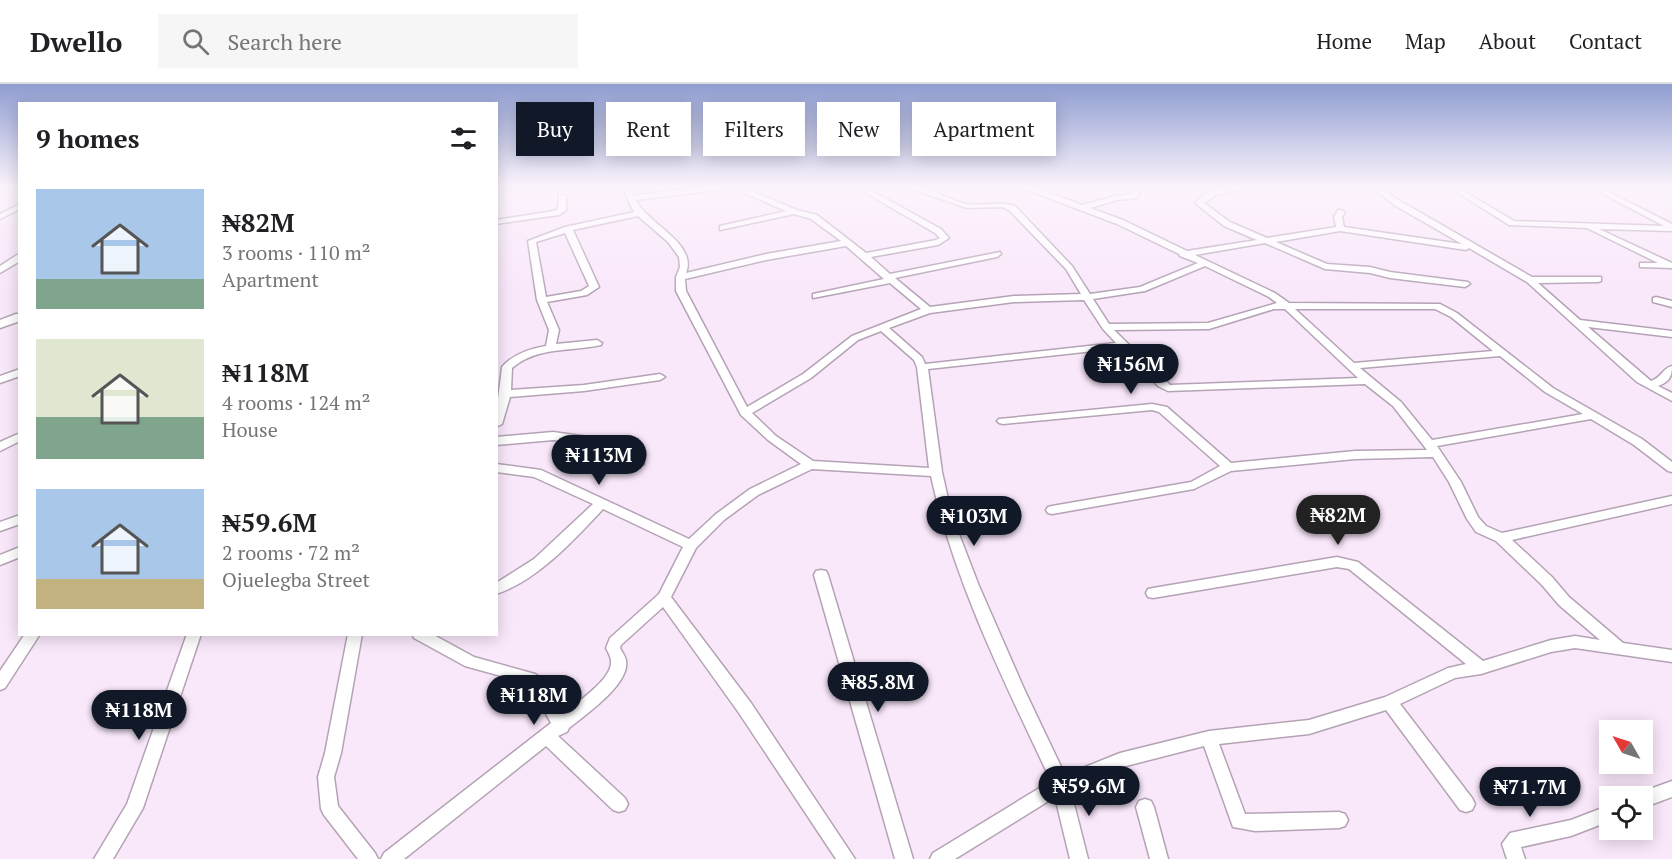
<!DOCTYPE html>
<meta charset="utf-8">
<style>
body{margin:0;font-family:"PT Serif",serif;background:#f6f6f6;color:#202124;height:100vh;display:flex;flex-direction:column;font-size:22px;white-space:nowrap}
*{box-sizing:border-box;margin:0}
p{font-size:20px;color:#757577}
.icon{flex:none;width:33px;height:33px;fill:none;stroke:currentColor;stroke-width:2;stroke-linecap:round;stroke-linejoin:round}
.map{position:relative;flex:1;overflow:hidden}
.drawer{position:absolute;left:18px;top:18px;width:480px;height:534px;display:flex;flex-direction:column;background:#fff;border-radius:0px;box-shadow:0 3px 15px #0003}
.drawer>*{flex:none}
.hud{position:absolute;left:516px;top:18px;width:570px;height:54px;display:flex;gap:12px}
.needle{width:39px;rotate:309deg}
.fabs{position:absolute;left:1599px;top:636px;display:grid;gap:12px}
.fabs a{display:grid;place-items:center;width:54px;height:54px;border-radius:0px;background:#fff;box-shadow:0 3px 15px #0003;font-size:30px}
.price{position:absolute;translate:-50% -51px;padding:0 14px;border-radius:21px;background:#111827;color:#fff;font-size:20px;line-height:39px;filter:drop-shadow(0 2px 3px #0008)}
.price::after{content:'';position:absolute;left:50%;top:36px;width:18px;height:14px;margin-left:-9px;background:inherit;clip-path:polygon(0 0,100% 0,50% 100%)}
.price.active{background:#222;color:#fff}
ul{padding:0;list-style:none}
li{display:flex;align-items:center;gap:18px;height:150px;padding:0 18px}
li span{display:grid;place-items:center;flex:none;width:168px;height:120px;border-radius:0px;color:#555}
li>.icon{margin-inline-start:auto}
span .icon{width:72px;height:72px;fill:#fffc;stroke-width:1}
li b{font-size:26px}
h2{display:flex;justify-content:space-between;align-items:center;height:72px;padding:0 18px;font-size:26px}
.chip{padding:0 21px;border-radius:0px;background:#fff;box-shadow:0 3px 15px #0003;font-size:21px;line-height:54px}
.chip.active{background:#111827;color:#fff}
header{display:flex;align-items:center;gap:36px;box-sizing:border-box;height:84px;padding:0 30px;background:#fff;border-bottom:2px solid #e0e0e0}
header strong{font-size:28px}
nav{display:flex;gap:33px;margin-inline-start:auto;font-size:21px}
.search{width:420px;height:54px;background:#f6f6f6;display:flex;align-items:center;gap:15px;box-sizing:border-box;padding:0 21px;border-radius:0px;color:#757577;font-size:22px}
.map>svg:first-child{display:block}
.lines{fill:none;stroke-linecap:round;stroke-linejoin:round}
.minor-casing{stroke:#b4a3b5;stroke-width:3}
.tertiary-casing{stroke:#b4a3b5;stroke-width:3}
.minor{fill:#fff;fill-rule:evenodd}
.tertiary{fill:#fff;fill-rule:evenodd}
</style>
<header>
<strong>Dwello</strong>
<div class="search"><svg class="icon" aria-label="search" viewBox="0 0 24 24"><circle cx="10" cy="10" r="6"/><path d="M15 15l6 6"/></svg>Search here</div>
<nav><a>Home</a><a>Map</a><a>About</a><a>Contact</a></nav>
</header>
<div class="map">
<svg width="1672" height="775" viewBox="0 0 1672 775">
<rect width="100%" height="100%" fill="#f9e7fa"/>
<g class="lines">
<defs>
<path id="minor" d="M 624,102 L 630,102 L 634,111 L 718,102 L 739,102 L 797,126 L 817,131 L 866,169 L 936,156 L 940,154 L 935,149 L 854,102 L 863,102 L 941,145 L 949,154 L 938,161 L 871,173 L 890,190 L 1000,168 L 1001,170 L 997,173 L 895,194 L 930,223 L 1014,212 L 1081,210 L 1066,185 L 1009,126 L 1002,123 L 967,124 L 909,104 L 909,102 C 930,102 947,116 968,120 C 984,122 999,117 1015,122 L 1072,182 L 1090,210 L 1140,203 L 1198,179 L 1180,172 L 1179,170 L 1117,140 L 1022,104 L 1022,102 L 1031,102 L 1082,121 L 1116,112 L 1131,110 L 1137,102 L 1143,102 L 1137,114 L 1117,116 L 1090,124 L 1123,136 L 1187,167 L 1257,156 L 1224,142 L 1195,119 C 1207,104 1232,100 1250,102 L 1216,111 L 1204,119 L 1230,138 L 1267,154 L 1336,143 L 1334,133 L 1338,126 L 1341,126 L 1345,128 L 1342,133 L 1344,143 L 1462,160 L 1396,122 L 1369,102 L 1377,102 L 1402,118 L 1532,193 L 1601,193 L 1601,197 L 1598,198 L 1538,199 L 1580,236 L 1672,247 L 1672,253 L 1588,243 L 1651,297 C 1661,294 1663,284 1672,282 C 1672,293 1669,298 1658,302 L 1672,309 L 1672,317 L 1637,298 L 1527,198 L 1469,164 L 1466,166 L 1340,147 L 1276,158 L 1327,180 L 1370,183 L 1390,188 L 1468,198 L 1470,200 L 1465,203 L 1390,194 L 1370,189 L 1325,185 L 1265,159 L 1195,171 L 1275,209 L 1289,219 L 1440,220 L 1457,229 L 1553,304 L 1642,355 L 1672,378 L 1672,388 L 1668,387 L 1634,361 L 1591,335 L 1437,362 L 1461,398 L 1478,433 L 1486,442 L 1502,449 L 1672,412 L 1672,420 L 1512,456 L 1552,493 L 1569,513 L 1623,559 L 1672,566 L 1672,578 L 1575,564 L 1551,568 L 1481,590 L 1455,594 L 1400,620 L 1472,714 L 1475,720 L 1472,726 L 1466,728 L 1460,726 L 1386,626 L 1309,650 L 1219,660 L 1245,730 L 1339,728 L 1345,730 L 1348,736 L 1345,742 L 1339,744 L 1255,747 L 1233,743 L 1204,662 L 1122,683 L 1070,704 L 1088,775 L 1070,775 L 1055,713 L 955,775 L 930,775 L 933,769 L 1051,697 C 1005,599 954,498 931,392 L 812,385 L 758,411 L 724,436 L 696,464 L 671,513 L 751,619 L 855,775 L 836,775 L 739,629 L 663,523 L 621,561 L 620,564 C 622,568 626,573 626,577 C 630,600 585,631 569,644 L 567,648 L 558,652 L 625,714 L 628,720 L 625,726 L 619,728 L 613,726 L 546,662 L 404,775 L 381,775 L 384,769 L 551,639 L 531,602 L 526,599 L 465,582 L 414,554 L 412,550 L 432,550 L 474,573 L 535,590 L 541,594 L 562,630 C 575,620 613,595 611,577 C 611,573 608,568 606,564 L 610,554 L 659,510 L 683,463 L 603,425 C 575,455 537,497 496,510 L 496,499 L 534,475 L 593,420 L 534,393 L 496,388 L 496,380 L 541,386 L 689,455 L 716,430 L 750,405 L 801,380 L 768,356 L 741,331 L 676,207 L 676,193 L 680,183 L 679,173 L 668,158 L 638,132 L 573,146 L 599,203 L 587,211 L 547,218 L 559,246 L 556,260 L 597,256 L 602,259 L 601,261 C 570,268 538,262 512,284 L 511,306 L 584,301 L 660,290 L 665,293 L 660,296 L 584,307 L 510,313 L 502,340 L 496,343 C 496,323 500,303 502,283 C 513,270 529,265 546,262 L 549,246 L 537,216 L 528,157 L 565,143 L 634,128 L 627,114 ZM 733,104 L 786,127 L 720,142 L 720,146 L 794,130 L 811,135 L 841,157 L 766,170 L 686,189 C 698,159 647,140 636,116 ZM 565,149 L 589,202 L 581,207 L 546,213 L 536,158 ZM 846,162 L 884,195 L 813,210 L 813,214 L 890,199 L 921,225 L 852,252 L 803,290 L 747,323 L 686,207 L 685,195 L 766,176 ZM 1205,182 L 1269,213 L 1277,219 L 1208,239 L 1109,240 L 1093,215 L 1145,207 ZM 1084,216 L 1103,245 L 1116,259 L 925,280 L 922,273 L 889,244 L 930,229 L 1014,218 ZM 1274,225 L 1285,225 L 1358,294 L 1170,301 L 1114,246 L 1209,245 ZM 1295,225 L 1435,225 L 1451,233 L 1493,267 L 1354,279 ZM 881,247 L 914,276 L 917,283 L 929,384 L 813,377 L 776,352 L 752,329 L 811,294 L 858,256 ZM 1121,264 L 1158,302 L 1168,307 L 1365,300 L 1393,322 L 1427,366 L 1355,367 L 1231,379 L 1167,323 L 1152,320 L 999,335 L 997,337 L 999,339 L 1003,340 L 1152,326 L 1159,328 L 1220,382 L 1191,398 L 1052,422 L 1048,423 L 1046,426 L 1048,429 L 1052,430 L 1194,405 L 1231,387 L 1355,375 L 1433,373 L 1449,398 L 1467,435 L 1476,448 L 1496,457 L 1542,501 L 1559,521 L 1600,556 L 1575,552 L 1551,556 L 1483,577 L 1358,478 L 1337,473 L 1153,504 L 1148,505 L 1146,509 L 1148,513 L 1153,514 L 1337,483 L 1349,485 L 1466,580 L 1448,584 L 1385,613 L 1309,636 L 1209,647 L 1120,669 L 1065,691 L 1025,607 L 979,502 L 952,432 L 942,388 L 928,285 ZM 1500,272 L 1545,308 L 1583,330 L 1432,356 L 1401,318 L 1360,284 Z
M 1447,102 L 1455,102 L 1514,137 L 1664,142 L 1588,102 L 1597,102 L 1672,140 L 1672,147 L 1599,145 L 1672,179 L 1672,184 L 1640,183 L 1640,179 L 1658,179 L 1587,144 L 1509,141 Z
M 559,110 L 566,112 L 566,126 L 559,131 L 496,140 L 496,136 L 554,127 L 558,125 Z
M 20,120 L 20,125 L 0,135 L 0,130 Z
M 17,171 L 20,171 L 20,177 L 0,189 L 0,182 Z
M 1656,213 L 1672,217 L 1672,223 L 1653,218 L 1653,214 Z
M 20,285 L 20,292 L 0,299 L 0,292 Z
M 553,348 L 588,353 L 642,377 L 644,380 L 638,384 L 634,383 L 582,359 L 553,356 L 496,361 L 496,353 Z
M 20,349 L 20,357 L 0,367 L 0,358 Z
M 20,431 L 20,440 L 0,447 L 0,438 Z
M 20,463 L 20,473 L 0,481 L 0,471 Z
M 821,486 L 826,487 L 828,491 L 913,775 L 895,775 L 814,491 L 816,487 Z
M 25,550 L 40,550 L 5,604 L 0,606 L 0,587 Z
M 187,550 L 201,550 L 143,724 L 113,775 L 94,775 L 127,720 Z
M 348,550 L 362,550 L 341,669 L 334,693 L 338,722 L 375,769 L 378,775 L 358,775 L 324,731 L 321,725 L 318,693 L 325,669 Z
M 1672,697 L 1672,713 L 1642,724 L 1642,712 L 1635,712 L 1636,710 Z
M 1145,715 L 1151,717 L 1154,723 L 1168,775 L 1150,775 L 1136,723 L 1139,717 Z
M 1610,721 L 1610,737 L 1571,752 L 1521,763 L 1525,775 L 1507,775 L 1502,760 L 1510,749 L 1571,736 Z"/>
<path id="tertiary" d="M 16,230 L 20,230 L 20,237 L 0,244 L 0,236 Z"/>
</defs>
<use href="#minor" class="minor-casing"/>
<use href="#tertiary" class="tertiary-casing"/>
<use href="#minor" class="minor"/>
<use href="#tertiary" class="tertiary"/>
</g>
<linearGradient id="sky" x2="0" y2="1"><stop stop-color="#8f9dd1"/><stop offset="0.49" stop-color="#fcf4fd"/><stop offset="1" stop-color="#fcf4fd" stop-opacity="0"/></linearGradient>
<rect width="1672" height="210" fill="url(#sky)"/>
</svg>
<div class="fabs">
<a><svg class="needle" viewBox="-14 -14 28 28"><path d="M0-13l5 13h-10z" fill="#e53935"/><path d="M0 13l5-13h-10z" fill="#757577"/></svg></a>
<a><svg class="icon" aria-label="locate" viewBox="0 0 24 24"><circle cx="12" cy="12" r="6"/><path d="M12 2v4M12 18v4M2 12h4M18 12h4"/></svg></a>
</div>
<b class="price" style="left:1131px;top:311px">₦156M</b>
<b class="price" style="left:599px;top:402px">₦113M</b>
<b class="price active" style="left:1338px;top:462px">₦82M</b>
<b class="price" style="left:974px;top:463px">₦103M</b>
<b class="price" style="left:878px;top:629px">₦85.8M</b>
<b class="price" style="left:534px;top:642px">₦118M</b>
<b class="price" style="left:139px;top:657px">₦118M</b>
<b class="price" style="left:1089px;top:733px">₦59.6M</b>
<b class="price" style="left:1530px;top:734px">₦71.7M</b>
<div class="hud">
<a class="chip active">Buy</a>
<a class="chip">Rent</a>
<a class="chip">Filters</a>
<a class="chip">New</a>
<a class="chip">Apartment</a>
</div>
<section class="drawer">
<h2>9 homes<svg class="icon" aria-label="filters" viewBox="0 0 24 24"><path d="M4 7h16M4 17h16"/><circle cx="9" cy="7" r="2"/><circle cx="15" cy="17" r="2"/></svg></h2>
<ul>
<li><span style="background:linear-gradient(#a9c7e8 75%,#7fa58c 0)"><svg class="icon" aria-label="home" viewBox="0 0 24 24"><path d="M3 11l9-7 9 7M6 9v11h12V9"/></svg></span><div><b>₦82M</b><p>3 rooms · 110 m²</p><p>Apartment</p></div></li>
<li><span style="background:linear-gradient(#dfe7d0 65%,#7fa58c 0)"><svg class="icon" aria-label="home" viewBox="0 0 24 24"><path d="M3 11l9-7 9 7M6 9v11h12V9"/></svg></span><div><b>₦118M</b><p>4 rooms · 124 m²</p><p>House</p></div></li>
<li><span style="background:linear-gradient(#a9c7e8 75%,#c2b280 0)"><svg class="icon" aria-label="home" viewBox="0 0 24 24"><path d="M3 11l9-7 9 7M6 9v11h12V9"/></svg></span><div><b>₦59.6M</b><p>2 rooms · 72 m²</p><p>Ojuelegba Street</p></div></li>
</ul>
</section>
</div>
